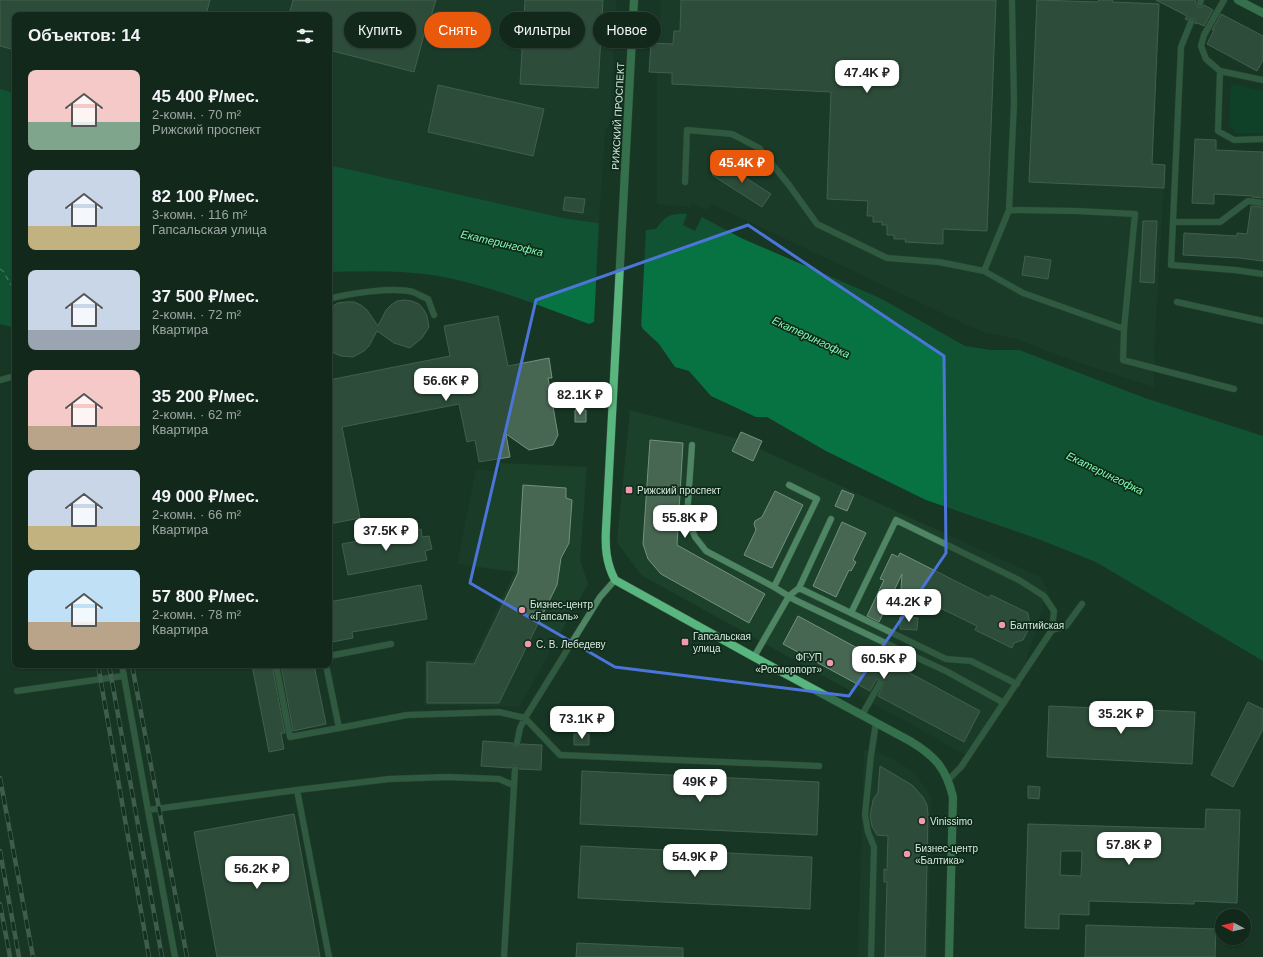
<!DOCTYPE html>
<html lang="ru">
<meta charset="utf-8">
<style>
body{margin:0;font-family:Helvetica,sans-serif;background:#1f3428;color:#f1f3f6;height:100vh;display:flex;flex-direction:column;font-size:15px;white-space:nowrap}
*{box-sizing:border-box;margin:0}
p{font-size:13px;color:#9ca6a3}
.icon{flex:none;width:22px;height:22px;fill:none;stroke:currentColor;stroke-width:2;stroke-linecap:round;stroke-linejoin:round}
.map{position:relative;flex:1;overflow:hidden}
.sheet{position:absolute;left:12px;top:12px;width:320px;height:656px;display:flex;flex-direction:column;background:#12281b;border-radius:8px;box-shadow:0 1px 3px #0004,0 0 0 1px #31443a}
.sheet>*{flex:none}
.top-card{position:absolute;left:344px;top:12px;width:380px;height:36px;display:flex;gap:8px}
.needle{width:26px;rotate:277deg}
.controls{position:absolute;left:1215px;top:909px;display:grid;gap:8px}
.controls a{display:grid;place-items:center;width:36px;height:36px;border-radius:50%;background:#12281b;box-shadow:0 1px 3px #0004,0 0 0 1px #31443a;font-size:20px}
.price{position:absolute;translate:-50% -34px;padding:0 9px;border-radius:8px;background:#fff;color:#222;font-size:13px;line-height:26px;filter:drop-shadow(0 1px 2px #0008)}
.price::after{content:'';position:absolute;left:50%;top:24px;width:12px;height:9px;margin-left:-6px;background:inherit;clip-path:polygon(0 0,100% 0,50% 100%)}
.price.on{background:#ea580c;color:#fff}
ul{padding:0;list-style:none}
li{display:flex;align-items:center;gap:12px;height:100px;padding:0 16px}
li span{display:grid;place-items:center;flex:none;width:112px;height:80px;border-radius:8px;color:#555}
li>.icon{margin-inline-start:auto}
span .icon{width:48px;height:48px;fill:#fffc;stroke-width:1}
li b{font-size:17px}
h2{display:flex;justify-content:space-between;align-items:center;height:48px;padding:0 16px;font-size:17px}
.tag{padding:0 14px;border-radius:18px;background:#12281b;box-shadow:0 1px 3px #0004,0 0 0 1px #31443a;font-size:14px;line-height:36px}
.tag.on{background:#ea580c;color:#fff}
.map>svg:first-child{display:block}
.built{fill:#1c412b}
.green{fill:#034e2b}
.water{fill:#087342}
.pier{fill:#183624}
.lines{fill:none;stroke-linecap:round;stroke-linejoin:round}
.ferry{stroke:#83fab2;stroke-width:1;stroke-dasharray:5 4;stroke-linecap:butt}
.building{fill:#486753;stroke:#72927c;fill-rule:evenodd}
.lane-casing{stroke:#375342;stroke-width:7}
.secondary-casing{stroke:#375342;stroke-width:9}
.lane{stroke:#4e8563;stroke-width:6}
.secondary{stroke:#5ab67f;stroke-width:8}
.rail-casing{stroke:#71897a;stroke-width:4.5}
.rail{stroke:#0e2b1a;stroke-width:3;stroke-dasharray:9;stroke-linecap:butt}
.marked{fill:none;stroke:#4c75da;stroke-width:3;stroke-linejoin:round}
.poi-dot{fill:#f29aad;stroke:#0e2b1a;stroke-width:1.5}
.labels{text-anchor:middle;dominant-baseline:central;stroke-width:3.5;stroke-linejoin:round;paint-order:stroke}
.street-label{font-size:10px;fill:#d9eade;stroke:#0e2b1a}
.poi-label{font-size:10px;fill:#d9eade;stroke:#0e2b1a;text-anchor:start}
.water-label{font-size:11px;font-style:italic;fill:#83fab2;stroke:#0e2b1a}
</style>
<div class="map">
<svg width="1263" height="957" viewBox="0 0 1263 957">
<rect width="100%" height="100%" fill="#183624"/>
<path class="built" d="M 0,0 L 616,0 L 610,124 L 605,130 L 599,223 L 563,218 L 329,165 L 329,15 L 15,15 L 15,93 L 0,89 Z
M 661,0 L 1162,0 L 1162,3 L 1159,7 L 1152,164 L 1165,165 L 1155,336 L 1154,387 L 1080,363 L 1013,338 L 982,332 L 712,204 L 707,210 L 692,203 L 690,207 L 657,204 L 657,72 L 649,72 L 651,43 L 659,43 Z
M 630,410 L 738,439 L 1040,577 L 1048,591 L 1024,666 L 966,755 L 641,575 L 617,542 Z
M 500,463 L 587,467 L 580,560 L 588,584 L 519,707 L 424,705 L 425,660 L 472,661 L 515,572 L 457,564 L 476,469 L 500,472 Z
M 864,750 L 879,753 L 895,760 L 915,773 L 931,797 L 928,957 L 858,957 Z"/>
<path class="green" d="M 1231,84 L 1263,91 L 1263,133 L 1236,133 L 1229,125 Z"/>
<path class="water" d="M 0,89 L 15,93 L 15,328 L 0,324 Z
M 329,165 L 563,218 L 646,230 L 656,229 C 665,216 671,213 687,214 L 683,225 L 695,231 L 702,217 L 741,238 L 880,298 L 965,346 L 991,350 L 1019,350 L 1145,398 L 1263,436 L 1263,661 L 1096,562 L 1038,539 L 926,500 L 826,451 L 767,417 L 756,417 L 711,396 L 689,371 L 675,367 L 659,344 L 643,329 L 641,325 L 594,322 L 589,324 C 538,305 486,284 432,275 C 398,270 363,271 329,272 Z"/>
<path class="pier" d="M 599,221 L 646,228 L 641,329 L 640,327 L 594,324 Z"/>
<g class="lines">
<path class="ferry" d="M 0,269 L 3,271 L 15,292"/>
</g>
<path class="building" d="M 0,0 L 210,0 L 206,15 L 15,15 L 15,50 L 0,46 Z
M 293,0 L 436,0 L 429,23 L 427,23 L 414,72 L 329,50 L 329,15 L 289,15 Z
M 525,0 L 603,0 L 598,88 L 520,84 Z
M 681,0 L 996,0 L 987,231 L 943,229 L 943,244 L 905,242 L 906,239 L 894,239 L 894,235 L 887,235 L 887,225 L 882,225 L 882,222 L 873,222 L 873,216 L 867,216 L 868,201 L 827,199 L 831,92 L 672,84 L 672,73 L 649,72 L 651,43 L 673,44 L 674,31 L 680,31 Z
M 1037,0 L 1097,2 L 1099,0 L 1113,0 L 1112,2 L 1159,4 L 1152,164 L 1165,165 L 1164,188 L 1029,182 Z
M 1156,0 L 1194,0 L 1196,1 L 1196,4 L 1198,7 L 1201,7 L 1204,5 L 1213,10 L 1204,26 L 1197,23 L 1195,24 L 1195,20 L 1192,18 L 1187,20 L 1185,19 L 1187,16 Z
M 1221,14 L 1263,36 L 1263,60 L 1257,71 L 1207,44 L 1214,30 L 1212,30 Z
M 438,85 L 544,109 L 533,156 L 428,132 Z
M 1195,139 L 1216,140 L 1216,150 L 1263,152 L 1263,198 L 1252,197 L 1252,196 L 1214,194 L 1214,204 L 1192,203 Z
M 721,162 L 771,194 L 762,207 L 712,175 Z
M 565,197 L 585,199 L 583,213 L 563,210 Z
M 1251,206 L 1263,207 L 1263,261 L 1239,258 L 1183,255 L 1184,233 L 1237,236 L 1237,233 L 1247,234 Z
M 1143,221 L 1157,221 L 1154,283 L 1140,282 Z
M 1025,256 L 1051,260 L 1048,279 L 1022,275 Z
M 405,300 L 412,301 L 419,304 L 424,310 L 427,316 L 429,327 L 422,338 L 410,348 L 394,343 L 377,331 L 369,346 L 364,351 L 353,357 L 341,356 L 334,353 L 329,349 L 329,309 L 331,307 L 338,303 L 346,302 L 354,302 L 361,305 L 367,310 L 378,326 L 386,310 L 391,305 L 397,301 Z
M 498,316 L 508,366 L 549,358 L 552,378 L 548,378 L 558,435 L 553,445 L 529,450 L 506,434 L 510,457 L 479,462 L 475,440 L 467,442 L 459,404 L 342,427 L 360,518 L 329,524 L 329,380 L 450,356 L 444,326 Z
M 575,410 L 586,410 L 586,422 L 575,422 Z
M 741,432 L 762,441 L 753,461 L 732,451 Z
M 650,440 L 683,443 L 677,545 L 765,594 L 749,623 L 661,574 L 648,559 L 643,544 Z
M 523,485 L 566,488 L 566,498 L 572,500 L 569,543 L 561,558 L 557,585 L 499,703 L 427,703 L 427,662 L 474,664 L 518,573 Z
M 842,490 L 854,495 L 847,511 L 835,506 Z
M 775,491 L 803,505 L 772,568 L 744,555 L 756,530 L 754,524 L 755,521 L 762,517 Z
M 842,522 L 866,533 L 853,560 L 856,562 L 851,571 L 849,570 L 836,597 L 813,586 Z
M 421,529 L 422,537 L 429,536 L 432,549 L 425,551 L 427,560 L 348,575 L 342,544 Z
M 900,553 L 989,598 L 991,595 L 1028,613 L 1030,626 L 1023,640 L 1014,643 L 1012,648 L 975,630 L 977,626 L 901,589 L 902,574 L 879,622 L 867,616 L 884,580 L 880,579 L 892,554 L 898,557 Z
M 421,585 L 427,619 L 352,632 L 353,638 L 332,642 L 329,624 L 329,602 Z
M 798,616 L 885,663 L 881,673 L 883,677 L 888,677 L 893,668 L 895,669 L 897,666 L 980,711 L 964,742 L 878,696 L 884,683 L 882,679 L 876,680 L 870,691 L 783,644 Z
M 900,617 L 918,618 L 917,630 L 900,629 Z
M 252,665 L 272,665 L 285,733 L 281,733 L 284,749 L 269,752 Z
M 281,665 L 314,665 L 326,724 L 293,731 Z
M 1248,702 L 1263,709 L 1263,729 L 1233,787 L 1211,775 Z
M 1049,706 L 1195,712 L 1192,764 L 1047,757 Z
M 574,734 L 589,734 L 589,745 L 574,745 Z
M 483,741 L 513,743 L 514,746 L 517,747 L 520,746 L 521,744 L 542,745 L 541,770 L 519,769 L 516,765 L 513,765 L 511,768 L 481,766 Z
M 880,766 L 912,785 L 923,797 L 927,805 L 928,814 L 925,957 L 885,957 L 887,882 L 884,882 L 884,869 L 887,870 L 888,836 L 877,835 L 872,826 L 870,816 L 873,800 L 878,792 Z
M 582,771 L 819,782 L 817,835 L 580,824 Z
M 1028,786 L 1040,787 L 1039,799 L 1028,798 Z
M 1206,809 L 1240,810 L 1237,903 L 1194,901 L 1194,904 L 1089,901 L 1089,915 L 1059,914 L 1059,929 L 1025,928 L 1028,824 L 1205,829 ZM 1061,851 L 1082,851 L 1081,876 L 1060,875 Z
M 294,814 L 320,957 L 217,957 L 194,832 Z
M 581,846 L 812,857 L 810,909 L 578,898 Z
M 1086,925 L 1216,929 L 1215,957 L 1085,957 Z
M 577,943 L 683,948 L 683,957 L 576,957 Z"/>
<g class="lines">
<defs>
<path id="lane" d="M 1224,0 L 1204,35 L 1201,46 L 1206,59 L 1220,71 L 1263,80
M 1200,3 L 1201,0
M 1191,22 L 1181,47 L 1171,265 L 1235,270 L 1263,274
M 1220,71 L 1218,131 L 1234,140 L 1263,139
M 685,182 L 687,130 L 732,134 L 759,148 L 789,185 L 817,224 L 887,258 L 939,262 L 984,271 L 1009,210 L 1014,103 L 1012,0
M 1009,210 L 1077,211 L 1135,214 L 1124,329 L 1123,360 L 1234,389
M 1173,222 L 1220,222 L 1248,201 L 1263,203
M 984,271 L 1023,293 L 1124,329
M 329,299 C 349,293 393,287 413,292 C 418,294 423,297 428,299 L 434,315
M 1177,302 L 1263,321
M 0,380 L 15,376
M 692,445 L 687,517 L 695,537 L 706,551 L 774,587 L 795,600 L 898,649 L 946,671 L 1004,703
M 774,587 L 817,499 L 789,485
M 799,588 L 851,613 L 896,520 L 1019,580 L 1044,596 L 1054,611 L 1052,630 L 961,767 L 949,779
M 851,613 L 946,659 L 971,661 L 1017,684
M 1052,630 L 1066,626 L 1082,604
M 329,656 L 391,644
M 754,657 L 789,596 L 799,588 L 831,519
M 122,665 L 148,810 L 297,790 L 389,779 L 447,777 L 499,779 L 513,785
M 276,665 L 290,737 L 339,728
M 326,665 L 339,728 L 407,715 L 499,712 L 525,718 L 560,755 L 819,766
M 885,673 L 898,649
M 17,691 L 123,676
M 862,715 L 880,683
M 517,743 L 520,728 L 525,718 L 600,597 L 615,580
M 297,790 L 329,957
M 148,810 L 175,957
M 504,957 L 515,769
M 871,957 L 874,847 L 868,832 L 865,815 L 871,755 L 876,723"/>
<path id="secondary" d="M 634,0 L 606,529 C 605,547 606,563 615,580 L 754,657 L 910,741 C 935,756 946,768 953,797 L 949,957
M 1238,0 L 1263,13"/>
</defs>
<use href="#lane" class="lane-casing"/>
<use href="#secondary" class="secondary-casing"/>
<use href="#lane" class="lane"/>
<use href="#secondary" class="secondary"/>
<defs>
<path id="rail" d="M 98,665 L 149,957
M 109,665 L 162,957
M 132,665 L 187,957
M 0,778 L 33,957
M 0,851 L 19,957
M 0,904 L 10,957"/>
</defs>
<use href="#rail" class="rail-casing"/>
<use href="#rail" class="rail"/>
</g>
<path d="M0 0H1263V957H0ZM 748,225 L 944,356 L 946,553 L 849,696 L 615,667 L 470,583 L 536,300 Z" fill="#183624" fill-opacity=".55" fill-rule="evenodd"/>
<path class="marked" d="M 748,225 L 944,356 L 946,553 L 849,696 L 615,667 L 470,583 L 536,300 Z"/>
<g class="poi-dot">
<rect x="625" y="486" width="8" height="8" rx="2"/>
<circle cx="522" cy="610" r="4"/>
<circle cx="1002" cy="625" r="4"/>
<rect x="681" y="638" width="8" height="8" rx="2"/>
<circle cx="528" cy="644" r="4"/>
<circle cx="830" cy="663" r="4"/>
<circle cx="922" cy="821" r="4"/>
<circle cx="907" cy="854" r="4"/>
</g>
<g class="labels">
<g class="street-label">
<text transform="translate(618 116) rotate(-87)">РИЖСКИЙ ПРОСПЕКТ</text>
</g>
<g class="poi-label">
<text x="637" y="490">Рижский проспект</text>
<text x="530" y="604">Бизнес-центр<tspan x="530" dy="12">«Гапсаль»</tspan></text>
<text x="1010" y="625">Балтийская</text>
<text x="693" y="636">Гапсальская<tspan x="693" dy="12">улица</tspan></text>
<text x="536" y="644">С. В. Лебедеву</text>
<text x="822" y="657" text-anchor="end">ФГУП<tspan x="822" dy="12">«Росморпорт»</tspan></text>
<text x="930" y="821">Vinissimo</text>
<text x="915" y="848">Бизнес-центр<tspan x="915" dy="12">«Балтика»</tspan></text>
</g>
<g class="water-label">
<text transform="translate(502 243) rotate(13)">Екатерингофка</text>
<text transform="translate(811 337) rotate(25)">Екатерингофка</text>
<text transform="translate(1105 473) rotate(26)">Екатерингофка</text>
</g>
</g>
</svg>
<div class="controls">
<a><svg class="needle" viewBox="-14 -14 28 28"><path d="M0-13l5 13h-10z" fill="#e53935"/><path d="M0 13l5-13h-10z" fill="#9ca6a3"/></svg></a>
</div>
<b class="price" style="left:867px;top:94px">47.4K ₽</b>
<b class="price on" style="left:742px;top:184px">45.4K ₽</b>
<b class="price" style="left:446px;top:402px">56.6K ₽</b>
<b class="price" style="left:580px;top:416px">82.1K ₽</b>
<b class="price" style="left:685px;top:539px">55.8K ₽</b>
<b class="price" style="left:386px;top:552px">37.5K ₽</b>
<b class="price" style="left:909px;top:623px">44.2K ₽</b>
<b class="price" style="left:884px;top:680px">60.5K ₽</b>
<b class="price" style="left:1121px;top:735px">35.2K ₽</b>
<b class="price" style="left:582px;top:740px">73.1K ₽</b>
<b class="price" style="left:700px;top:803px">49K ₽</b>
<b class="price" style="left:1129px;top:866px">57.8K ₽</b>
<b class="price" style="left:695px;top:878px">54.9K ₽</b>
<b class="price" style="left:257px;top:890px">56.2K ₽</b>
<div class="top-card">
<a class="tag">Купить</a>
<a class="tag on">Снять</a>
<a class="tag">Фильтры</a>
<a class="tag">Новое</a>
</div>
<section class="sheet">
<h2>Объектов: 14<svg class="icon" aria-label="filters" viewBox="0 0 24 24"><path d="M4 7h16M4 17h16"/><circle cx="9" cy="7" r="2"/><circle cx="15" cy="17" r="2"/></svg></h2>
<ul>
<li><span style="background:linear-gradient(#f6c9c9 65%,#7fa58c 0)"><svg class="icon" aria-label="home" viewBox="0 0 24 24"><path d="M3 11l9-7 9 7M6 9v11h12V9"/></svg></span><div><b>45 400 ₽/мес.</b><p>2-комн. · 70 m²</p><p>Рижский проспект</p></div></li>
<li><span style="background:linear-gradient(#c9d6e8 70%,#c2b280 0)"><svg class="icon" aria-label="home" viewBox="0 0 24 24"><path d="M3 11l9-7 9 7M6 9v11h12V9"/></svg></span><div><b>82 100 ₽/мес.</b><p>3-комн. · 116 m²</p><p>Гапсальская улица</p></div></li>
<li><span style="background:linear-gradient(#c9d6e8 75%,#9aa5b1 0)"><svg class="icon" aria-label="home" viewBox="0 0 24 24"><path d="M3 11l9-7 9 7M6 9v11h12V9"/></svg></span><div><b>37 500 ₽/мес.</b><p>2-комн. · 72 m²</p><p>Квартира</p></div></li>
<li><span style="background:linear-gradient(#f6c9c9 70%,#b9a48a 0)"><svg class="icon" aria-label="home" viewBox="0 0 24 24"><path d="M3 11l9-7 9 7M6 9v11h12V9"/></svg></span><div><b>35 200 ₽/мес.</b><p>2-комн. · 62 m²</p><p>Квартира</p></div></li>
<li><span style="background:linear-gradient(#c9d6e8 70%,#c2b280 0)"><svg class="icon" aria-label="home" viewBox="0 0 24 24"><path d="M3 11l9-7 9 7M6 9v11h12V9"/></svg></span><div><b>49 000 ₽/мес.</b><p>2-комн. · 66 m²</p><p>Квартира</p></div></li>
<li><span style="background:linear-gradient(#bfe0f5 65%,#b9a48a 0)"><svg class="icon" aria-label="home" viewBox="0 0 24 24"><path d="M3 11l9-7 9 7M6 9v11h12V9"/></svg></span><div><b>57 800 ₽/мес.</b><p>2-комн. · 78 m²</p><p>Квартира</p></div></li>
</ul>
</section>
</div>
